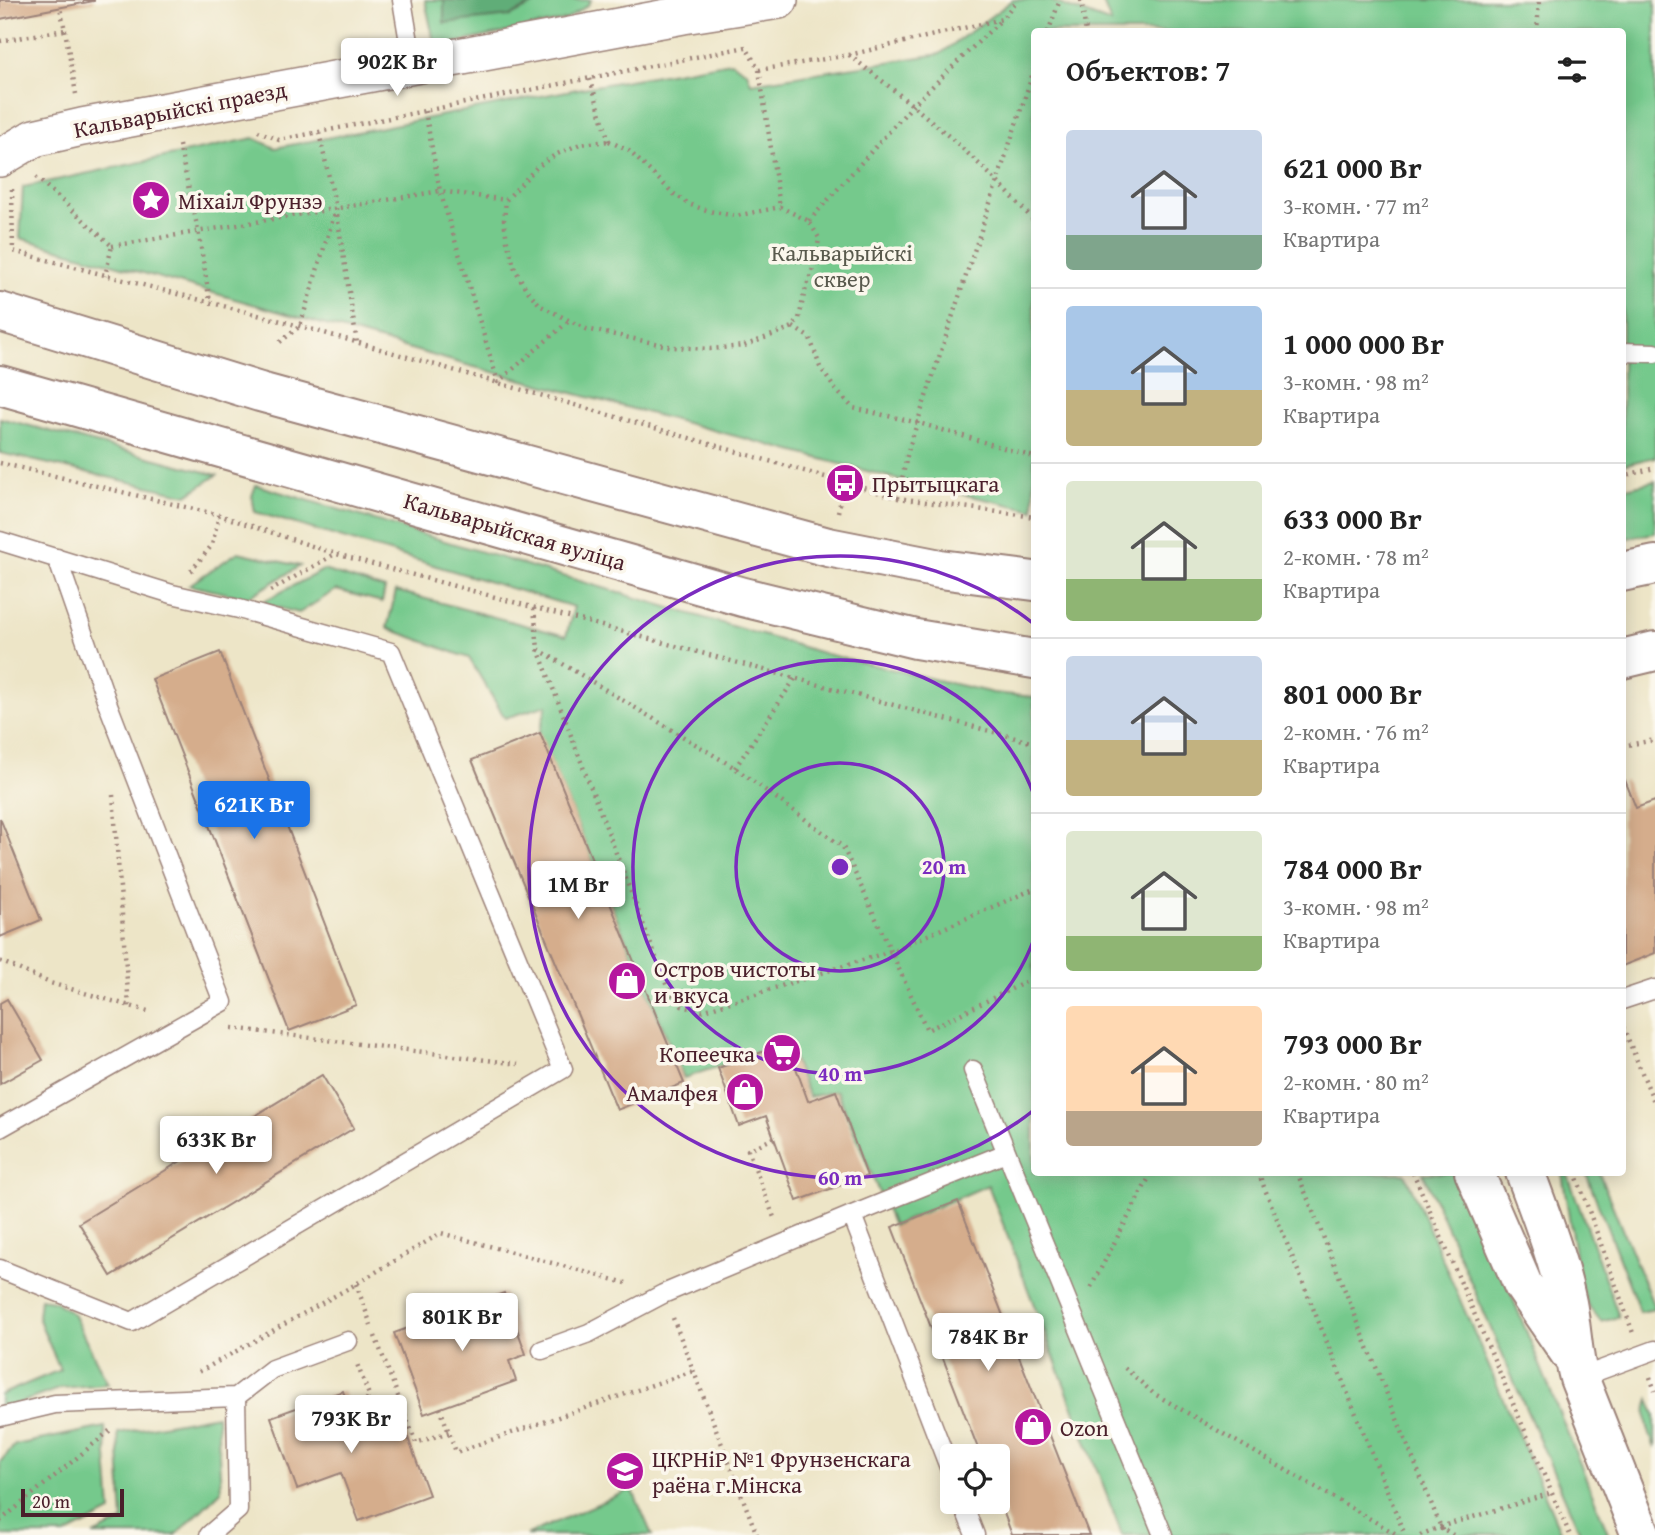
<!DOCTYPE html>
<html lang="ru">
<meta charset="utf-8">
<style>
body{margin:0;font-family:"Gentium Book Plus",serif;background:#f2f2f2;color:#222;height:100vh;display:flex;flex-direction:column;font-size:26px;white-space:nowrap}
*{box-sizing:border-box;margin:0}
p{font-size:23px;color:#767676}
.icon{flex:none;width:38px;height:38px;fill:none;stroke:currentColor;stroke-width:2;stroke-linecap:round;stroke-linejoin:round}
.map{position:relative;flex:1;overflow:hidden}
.drawer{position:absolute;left:1031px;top:28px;width:595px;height:1148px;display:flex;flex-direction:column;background:#fff;border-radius:7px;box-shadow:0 4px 18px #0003}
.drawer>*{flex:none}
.fabs{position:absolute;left:940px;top:1444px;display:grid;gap:14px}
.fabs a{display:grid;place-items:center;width:70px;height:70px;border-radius:7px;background:#fff;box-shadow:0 4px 18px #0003;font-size:35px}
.scale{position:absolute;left:21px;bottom:18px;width:103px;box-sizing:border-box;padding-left:7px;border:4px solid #4a1f2b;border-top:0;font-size:19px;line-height:24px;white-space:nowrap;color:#4a1f2b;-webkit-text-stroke:5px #fbf7ec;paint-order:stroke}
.price{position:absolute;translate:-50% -60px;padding:0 16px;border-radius:7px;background:#fff;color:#222;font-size:23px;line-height:46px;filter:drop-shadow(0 2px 4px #0008)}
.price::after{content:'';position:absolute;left:50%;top:42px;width:21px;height:16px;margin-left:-10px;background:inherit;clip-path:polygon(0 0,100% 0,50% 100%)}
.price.on{background:#1a73e8;color:#fff}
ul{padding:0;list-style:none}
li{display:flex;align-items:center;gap:21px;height:175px;padding:0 35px}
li+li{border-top:2px solid #e0e0e0}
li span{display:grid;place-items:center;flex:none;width:196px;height:140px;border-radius:7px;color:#555}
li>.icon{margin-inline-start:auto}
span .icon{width:84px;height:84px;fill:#fffc;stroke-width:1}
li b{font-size:30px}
h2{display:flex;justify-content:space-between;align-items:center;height:84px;padding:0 35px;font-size:30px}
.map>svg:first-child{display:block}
.green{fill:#75c98c;stroke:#60745c;stroke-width:2}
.forest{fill:#60ad78;stroke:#556652;stroke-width:2}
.building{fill:#d5ad8c}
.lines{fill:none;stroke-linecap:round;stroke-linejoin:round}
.lane-casing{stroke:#9c8279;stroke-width:21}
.street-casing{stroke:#9c8279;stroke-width:40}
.secondary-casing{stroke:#9c8279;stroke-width:42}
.primary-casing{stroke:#9c8279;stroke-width:42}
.path{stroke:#9c8279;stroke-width:4.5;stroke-dasharray:2 5;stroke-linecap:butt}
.lane{stroke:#fff;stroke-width:18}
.street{stroke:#fff;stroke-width:37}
.secondary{stroke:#fff;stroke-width:38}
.primary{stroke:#fff;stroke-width:38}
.ring{fill:none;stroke:#7b2cbf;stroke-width:3.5}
.labels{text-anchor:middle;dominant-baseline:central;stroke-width:7;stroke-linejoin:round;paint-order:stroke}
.street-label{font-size:23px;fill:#4a1f2b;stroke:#fbf7ec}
.poi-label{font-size:23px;fill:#4a1f2b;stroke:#fbf7ec;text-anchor:start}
.park-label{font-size:23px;fill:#595a4d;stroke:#fbf7ec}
.centre{fill:#7b2cbf;stroke:#fbf7ec;stroke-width:3.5}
.ring-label{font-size:21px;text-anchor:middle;font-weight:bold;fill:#7b2cbf;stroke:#fbf7ec;stroke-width:7;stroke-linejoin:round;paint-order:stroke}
</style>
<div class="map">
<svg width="1655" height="1535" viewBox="0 0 1655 1535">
<rect width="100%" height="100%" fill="#fbf7ec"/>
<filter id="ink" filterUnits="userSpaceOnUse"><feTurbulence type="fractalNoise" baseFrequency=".0143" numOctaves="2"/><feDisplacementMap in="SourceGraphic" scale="14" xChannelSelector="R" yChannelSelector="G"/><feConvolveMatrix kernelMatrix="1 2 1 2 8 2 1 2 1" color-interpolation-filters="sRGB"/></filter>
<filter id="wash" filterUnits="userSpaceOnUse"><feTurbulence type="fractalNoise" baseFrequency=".00686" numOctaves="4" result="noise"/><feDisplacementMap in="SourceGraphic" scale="28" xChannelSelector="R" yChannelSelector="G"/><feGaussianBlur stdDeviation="1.57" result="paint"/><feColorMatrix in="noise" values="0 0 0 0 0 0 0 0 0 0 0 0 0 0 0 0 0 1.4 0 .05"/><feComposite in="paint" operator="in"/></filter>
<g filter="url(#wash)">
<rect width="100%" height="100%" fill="#ede5c7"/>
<path class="green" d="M 425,0 L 591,0 L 588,5 L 566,20 L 435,47 Z
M 1013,0 L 1049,0 L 1111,23 L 1102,0 L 1655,0 L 1655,457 L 1622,465 L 1622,32 L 1034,32 L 1034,510 L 916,484 L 463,364 L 20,238 L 23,187 L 254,138 L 275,148 L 572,90 L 731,62 L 747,72 L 751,83 L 940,54 Z
M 0,418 L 217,475 L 187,495 L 0,453 Z
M 1655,481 L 1655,533 L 1622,539 L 1622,489 Z
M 256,485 L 826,654 L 993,693 L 1034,697 L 1034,1172 L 1405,1173 L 1562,1535 L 1122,1535 L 988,1185 L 893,1226 L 837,1091 L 809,1097 L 787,1043 L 684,1078 L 539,733 L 547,705 L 505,718 L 469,658 L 387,628 L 396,591 L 566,636 L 574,607 L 255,512 L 252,496 Z
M 238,552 L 300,566 L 247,598 L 189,585 Z
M 323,570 L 385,589 L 382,602 L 336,590 L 299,613 L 260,603 Z
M 1423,1173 L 1462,1173 L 1609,1535 L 1581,1535 Z
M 1562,1173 L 1567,1173 L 1619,1317 L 1601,1322 L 1587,1304 L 1579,1280 Z
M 1586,1173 L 1599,1173 L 1655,1309 L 1640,1312 Z
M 40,1299 L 54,1301 L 73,1314 L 108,1384 L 61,1388 L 0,1410 L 0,1395 L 60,1370 L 38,1317 Z
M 1649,1399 L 1655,1415 L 1655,1448 C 1648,1431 1643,1416 1649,1399 Z
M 217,1415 L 221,1491 L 176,1535 L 93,1535 L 123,1521 L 118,1433 Z
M 105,1427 L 111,1512 L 65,1535 L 0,1535 L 0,1462 L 15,1445 Z
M 632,1489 L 652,1535 L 526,1535 Z"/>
<path class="forest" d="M 444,0 L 542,0 L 511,16 L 444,23 Z"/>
<g id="blocks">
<path class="building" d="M 0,0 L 94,0 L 94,1 L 0,19 Z
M 220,652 L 356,1005 L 289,1031 L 152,679 Z
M 540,733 L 684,1083 L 617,1110 L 472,760 Z
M 1625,780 L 1636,808 L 1655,801 L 1655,953 L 1622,966 L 1622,781 Z
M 0,818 L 41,920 L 0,937 Z
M 7,999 L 43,1060 L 0,1084 L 0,1003 Z
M 787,1043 L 808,1101 L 836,1091 L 867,1176 L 797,1201 L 766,1116 L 739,1126 L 718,1068 Z
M 322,1075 L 354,1128 L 111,1276 L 79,1223 Z
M 958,1201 L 960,1206 L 1089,1535 L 1012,1535 L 998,1497 L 998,1456 L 981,1456 L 892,1227 Z
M 504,1293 L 526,1354 L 509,1361 L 516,1381 L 424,1414 L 394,1333 Z
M 343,1391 L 358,1434 L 401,1419 L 429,1495 L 359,1521 L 341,1473 L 297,1489 L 271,1417 Z"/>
</g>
</g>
<g filter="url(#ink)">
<use href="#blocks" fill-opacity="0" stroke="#9c8279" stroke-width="2"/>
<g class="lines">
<defs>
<path id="lane" d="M 402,0 L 413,66
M 1622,352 L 1655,353
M 0,541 L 172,594 L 239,609 L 391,652 L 563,1069 L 132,1322 L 0,1269
M 1622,1000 L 1655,989
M 973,1070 L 1163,1535
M 0,1128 L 223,1002 L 107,702 L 57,558
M 852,1215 L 1006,1153
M 542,1350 L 589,1333 L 663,1294 L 852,1215 L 952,1475
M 1579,1378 L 1655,1350
M 236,1397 L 272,1369 L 348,1341
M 0,1417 L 55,1404 L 236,1397 L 238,1510 L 209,1535
M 962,1502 L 975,1535"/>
<path id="street" d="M 0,158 L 34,138 L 82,127 L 683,15 L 779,0"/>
<path id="secondary" d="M 1474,1172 L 1523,1285 L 1571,1355
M 1525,1172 C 1541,1216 1558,1258 1567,1303 C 1572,1328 1572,1353 1579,1378 L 1641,1535"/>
<path id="primary" d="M 0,312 L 260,392 L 828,547 L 940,569 L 1034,581
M 0,385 L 743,597 L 916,639 L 1034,659
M 1622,572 L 1655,565
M 1622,659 L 1655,651"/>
</defs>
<use href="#lane" class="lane-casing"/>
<use href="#street" class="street-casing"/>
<use href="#secondary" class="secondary-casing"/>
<use href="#primary" class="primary-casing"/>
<path class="path" d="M 1081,0 L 1086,32
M 65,30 L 76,94
M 1048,32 L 1060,0
M 1537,32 L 1539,0
M 0,41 L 65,30 L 60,8
M 849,55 C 915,106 979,158 1034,221
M 759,70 L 849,55 L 1002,19 L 1017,0
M 590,79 L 609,141
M 425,111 L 440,191 L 498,382 L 569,321
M 258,131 L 279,140 L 746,47 L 759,70 L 780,207
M 319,133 L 336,208 L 357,343
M 609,141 L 629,151 L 674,194 L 691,205 L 709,211 L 736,216 L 780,207 L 809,221 L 819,238 L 816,260 L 804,294 L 799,319 L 793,327 L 744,346 L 710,349 L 673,347 L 586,329 L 541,306 L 526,289 L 515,269 L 507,241 L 504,220 L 506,200 L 537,167 L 555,155 L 580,144 Z
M 179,145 L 198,230 L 210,302
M 36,177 L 112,246 L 105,276
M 12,189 L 13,251 L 300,326 L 898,498 L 1034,517
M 809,221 L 913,105 L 1002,19
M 112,246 L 440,191 L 506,200
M 793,327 L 810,338 L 820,367 L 835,389 L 853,408 L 919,423 L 1034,457
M 280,342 L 300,326 L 336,209
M 0,463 L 219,515 L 336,554 L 1034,743
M 1622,476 L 1655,468
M 898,498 L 908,451 L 1034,70
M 838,512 L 845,483
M 191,571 L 212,545 L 219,515
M 270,591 L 335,554
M 534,608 L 538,649 L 735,768 L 843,847 L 927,1030 L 1034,978
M 538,649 L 668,989 L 682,1006 L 702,1011 L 891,951 L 1034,889
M 1622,746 L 1655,740
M 735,768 L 796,677
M 113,795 L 129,1007
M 0,961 L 50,983 L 151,1012
M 1623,1027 L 1655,1104
M 232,1028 L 518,1064
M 774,1138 L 748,1150 L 775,1220
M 1258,1172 L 1405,1535
M 1297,1172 L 1444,1535
M 1413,1172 L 1570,1535
M 1575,1172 L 1633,1333
M 356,1284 L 371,1325
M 1091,1287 L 1152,1172
M 673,1318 L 757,1535
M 375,1336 L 416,1443 L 449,1432
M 1125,1368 L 1153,1393 L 1398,1535
M 199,1372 L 356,1284 L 441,1233 L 626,1283
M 1650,1377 L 1655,1391
M 440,1408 L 456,1452 L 693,1371
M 355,1425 L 369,1395 L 357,1364
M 0,1521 L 113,1428
M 1440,1527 L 1552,1493
M 1420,1535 L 1440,1527 L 1453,1535"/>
<use href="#lane" class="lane"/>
<use href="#street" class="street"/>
<use href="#secondary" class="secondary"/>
<use href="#primary" class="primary"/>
</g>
</g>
<g class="ring">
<circle cx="840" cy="867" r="104"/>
<path d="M1034 939A207 207 0 1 1 1034 795"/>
<path d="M1034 1110A311 311 0 1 1 1034 624"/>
</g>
<defs>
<symbol id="sight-disc" viewBox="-11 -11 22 22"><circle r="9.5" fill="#b5179e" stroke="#fbf7ec"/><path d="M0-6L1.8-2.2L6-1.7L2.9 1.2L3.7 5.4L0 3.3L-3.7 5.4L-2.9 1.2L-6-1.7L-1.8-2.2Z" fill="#fff"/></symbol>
<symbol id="bus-disc" viewBox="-11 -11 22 22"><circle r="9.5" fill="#b5179e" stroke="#fbf7ec"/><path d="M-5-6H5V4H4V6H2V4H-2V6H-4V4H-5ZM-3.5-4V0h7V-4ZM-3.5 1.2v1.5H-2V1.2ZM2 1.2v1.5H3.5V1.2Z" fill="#fff"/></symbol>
<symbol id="shop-disc" viewBox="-11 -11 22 22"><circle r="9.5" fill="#b5179e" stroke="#fbf7ec"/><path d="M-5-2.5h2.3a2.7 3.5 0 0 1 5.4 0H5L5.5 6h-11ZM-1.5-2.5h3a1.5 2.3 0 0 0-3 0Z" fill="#fff"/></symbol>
<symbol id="supermarket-disc" viewBox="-11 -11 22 22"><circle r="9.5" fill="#b5179e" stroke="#fbf7ec"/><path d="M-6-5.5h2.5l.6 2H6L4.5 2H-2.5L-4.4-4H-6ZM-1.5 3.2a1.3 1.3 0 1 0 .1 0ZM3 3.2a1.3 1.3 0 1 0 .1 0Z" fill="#fff"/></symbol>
<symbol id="school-disc" viewBox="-11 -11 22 22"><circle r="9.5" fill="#b5179e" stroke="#fbf7ec"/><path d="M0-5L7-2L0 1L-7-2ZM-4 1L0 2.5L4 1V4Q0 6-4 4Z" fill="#fff"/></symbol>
</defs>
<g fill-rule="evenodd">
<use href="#sight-disc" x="129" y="178" width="44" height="44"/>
<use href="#bus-disc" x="823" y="461" width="44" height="44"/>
<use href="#shop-disc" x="605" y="959" width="44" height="44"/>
<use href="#supermarket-disc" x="760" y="1031" width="44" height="44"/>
<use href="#shop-disc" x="723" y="1070" width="44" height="44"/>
<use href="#shop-disc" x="1011" y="1405" width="44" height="44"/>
<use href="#school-disc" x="603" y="1449" width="44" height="44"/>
</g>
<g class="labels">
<g class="street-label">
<text transform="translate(180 109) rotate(-11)">Кальварыйскі праезд</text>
<text transform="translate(515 531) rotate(16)">Кальварыйская вуліца</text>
</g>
<g class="poi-label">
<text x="178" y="200">Міхаіл Фрунзэ</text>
<text x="872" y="483">Прытыцкага</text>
<text x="654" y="968">Остров чистоты<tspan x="654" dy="26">и вкуса</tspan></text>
<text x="755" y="1053" text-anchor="end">Копеечка</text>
<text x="718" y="1092" text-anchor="end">Амалфея</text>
<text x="1060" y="1427">Ozon</text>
<text x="652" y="1458">ЦКРНіР №1 Фрунзенскага<tspan x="652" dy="26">раёна г.Мінска</tspan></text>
</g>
<g class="park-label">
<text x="842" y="252">Кальварыйскі<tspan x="842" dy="26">сквер</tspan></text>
</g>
</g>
<circle cx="840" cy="867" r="10" class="centre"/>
<g class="ring-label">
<text x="944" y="874">20 m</text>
<text x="840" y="1081">40 m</text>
<text x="840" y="1185">60 m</text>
</g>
</svg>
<div class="fabs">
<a><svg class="icon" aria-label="locate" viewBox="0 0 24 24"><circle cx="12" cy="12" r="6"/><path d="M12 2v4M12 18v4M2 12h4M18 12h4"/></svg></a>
</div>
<div class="scale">20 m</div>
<b class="price" style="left:397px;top:98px">902K Br</b>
<b class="price on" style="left:254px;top:841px">621K Br</b>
<b class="price" style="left:578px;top:921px">1M Br</b>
<b class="price" style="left:216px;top:1176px">633K Br</b>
<b class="price" style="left:462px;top:1353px">801K Br</b>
<b class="price" style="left:988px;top:1373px">784K Br</b>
<b class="price" style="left:351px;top:1455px">793K Br</b>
<section class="drawer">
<h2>Объектов: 7<svg class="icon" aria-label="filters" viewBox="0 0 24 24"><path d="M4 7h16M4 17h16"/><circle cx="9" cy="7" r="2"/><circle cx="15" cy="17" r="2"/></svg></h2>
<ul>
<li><span style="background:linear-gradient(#c9d6e8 75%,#7fa58c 0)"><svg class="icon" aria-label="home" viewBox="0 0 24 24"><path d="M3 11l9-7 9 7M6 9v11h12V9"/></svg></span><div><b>621 000 Br</b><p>3-комн. · 77 m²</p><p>Квартира</p></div></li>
<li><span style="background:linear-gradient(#a9c7e8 60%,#c2b280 0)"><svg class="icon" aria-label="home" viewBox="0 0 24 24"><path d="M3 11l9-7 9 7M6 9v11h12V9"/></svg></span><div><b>1 000 000 Br</b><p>3-комн. · 98 m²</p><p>Квартира</p></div></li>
<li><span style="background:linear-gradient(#dfe7d0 70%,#8fb573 0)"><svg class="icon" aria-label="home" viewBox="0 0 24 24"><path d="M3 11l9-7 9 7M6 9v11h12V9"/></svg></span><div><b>633 000 Br</b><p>2-комн. · 78 m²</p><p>Квартира</p></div></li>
<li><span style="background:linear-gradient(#c9d6e8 60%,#c2b280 0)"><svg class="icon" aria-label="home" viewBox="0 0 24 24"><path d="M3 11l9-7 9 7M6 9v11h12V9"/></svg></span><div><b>801 000 Br</b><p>2-комн. · 76 m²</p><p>Квартира</p></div></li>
<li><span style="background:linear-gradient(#dfe7d0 75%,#8fb573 0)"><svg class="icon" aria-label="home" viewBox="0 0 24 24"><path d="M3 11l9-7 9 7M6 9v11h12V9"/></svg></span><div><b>784 000 Br</b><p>3-комн. · 98 m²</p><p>Квартира</p></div></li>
<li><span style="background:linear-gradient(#ffd9b3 75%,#b9a48a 0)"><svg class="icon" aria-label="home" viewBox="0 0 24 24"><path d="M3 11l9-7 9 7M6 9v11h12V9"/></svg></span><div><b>793 000 Br</b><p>2-комн. · 80 m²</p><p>Квартира</p></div></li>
</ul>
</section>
</div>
